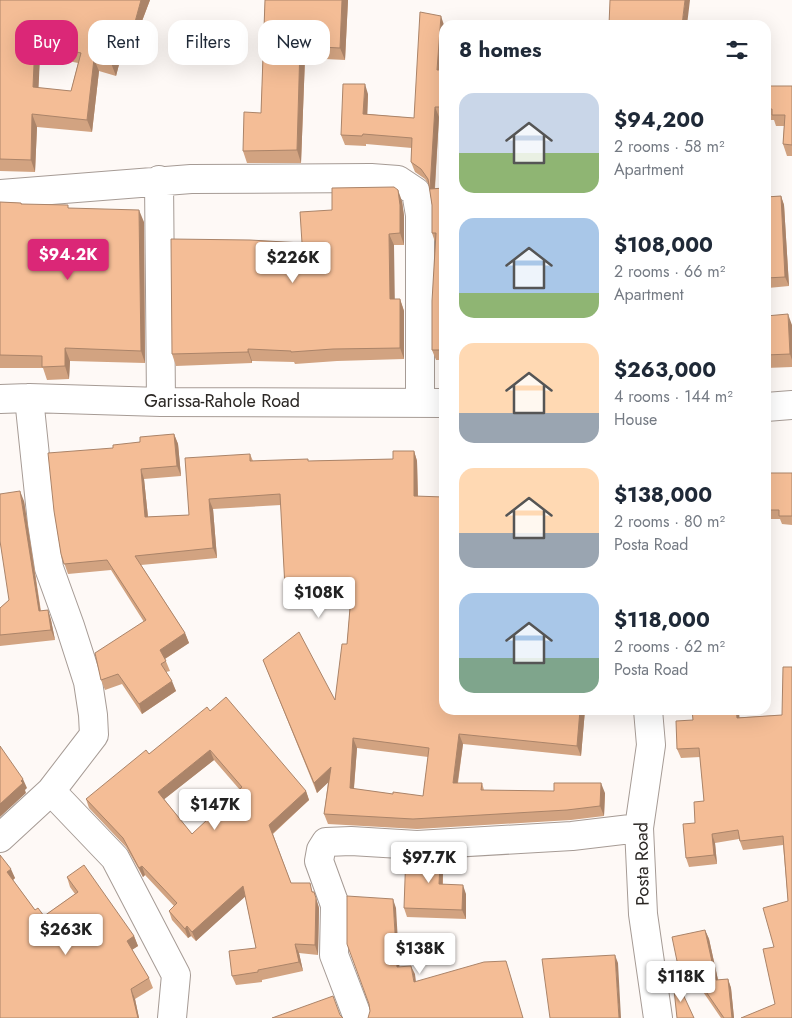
<!DOCTYPE html>
<meta charset="utf-8">
<style>
body{margin:0;font-family:Jost,sans-serif;background:#f2f2f3;color:#1f2937;height:100vh;display:flex;flex-direction:column;font-size:19px;white-space:nowrap}
*{box-sizing:border-box;margin:0}
p{font-size:16px;color:#747a83}
.icon{flex:none;width:28px;height:28px;fill:none;stroke:currentColor;stroke-width:2;stroke-linecap:round;stroke-linejoin:round}
.map{position:relative;flex:1;overflow:hidden}
.sheet{position:absolute;left:439px;top:20px;width:332px;height:695px;display:flex;flex-direction:column;background:#fff;border-radius:15px;box-shadow:0 5px 20px #0002}
.sheet>*{flex:none}
.banner{position:absolute;left:15px;top:20px;width:349px;height:45px;display:flex;gap:10px}
.price{position:absolute;translate:-50% -42px;padding:0 11px;border-radius:5px;background:#fff;color:#222;font-size:16px;line-height:32px;filter:drop-shadow(0 1px 2px #0008)}
.price::after{content:'';position:absolute;left:50%;top:30px;width:15px;height:11px;margin-left:-8px;background:inherit;clip-path:polygon(0 0,100% 0,50% 100%)}
.price.on{background:#db2777;color:#fff}
ul{padding:0;list-style:none}
li{display:flex;align-items:center;gap:15px;height:125px;padding:0 20px}
li span{display:grid;place-items:center;flex:none;width:140px;height:100px;border-radius:15px;color:#555}
li>.icon{margin-inline-start:auto}
span .icon{width:60px;height:60px;fill:#fffc;stroke-width:1}
li b{font-size:21px}
h2{display:flex;justify-content:space-between;align-items:center;height:60px;padding:0 20px;font-size:21px}
.chip{padding:0 18px;border-radius:15px;background:#fff;box-shadow:0 5px 20px #0002;font-size:18px;line-height:45px}
.chip.on{background:#db2777;color:#fff}
.map>svg:first-child{display:block}
.lines{fill:none;stroke-linecap:round;stroke-linejoin:round}
.minor-casing{stroke:#a69b95;stroke-width:30}
.minor{stroke:#fff;stroke-width:28}
.wall{fill:#d2a381;fill-rule:evenodd}
.shaded-wall{fill:#ab8469}
.building{fill:#f4bd96;stroke:#ab8469;fill-rule:evenodd}
.labels{text-anchor:middle;dominant-baseline:central;stroke-width:5;stroke-linejoin:round;paint-order:stroke}
.street-label{font-size:18px;fill:#2b2724;stroke:#fff}
</style>
<div class="map">
<svg width="792" height="1018" viewBox="0 0 792 1018">
<rect width="100%" height="100%" fill="#fef9f6"/>
<g class="lines">
<defs>
<path id="minor" d="M 159,180 L 161,402
M 0,194 L 191,179 L 371,178 L 398,180 L 416,192 L 420,215 L 420,402
M 0,399 L 29,398 L 161,402 L 444,403
M 766,407 L 792,405
M 648,710 L 651,745 L 639,828 L 643,914 L 658,1018
M 51,791 L 115,858 L 176,975 L 172,1018
M 0,838 L 51,791 L 94,735 L 93,715 L 88,682 L 70,626 L 49,568 L 42,523 L 29,398
M 358,1018 L 334,955 L 335,905 L 319,861 L 321,850 L 326,842 L 351,841 L 417,845 L 572,836 L 639,828"/>
</defs>
<use href="#minor" class="minor-casing"/>
<use href="#minor" class="minor"/>
</g>
<path class="wall" d="M 0,0 L 150,0 L 142,21 L 133,56 L 122,53 L 116,76 L 99,71 L 92,132 L 37,127 L 35,172 L 0,171 ZM 40,55 L 78,63 L 71,91 L 38,88 Z
M 265,0 L 348,0 L 345,60 L 305,58 L 301,163 L 247,163 L 243,151 L 261,113 Z
M 444,25 L 442,70 L 444,70 L 444,117 L 439,117 L 435,189 L 444,188 L 444,360 L 436,360 L 432,350 L 435,242 L 432,233 L 432,205 L 429,185 L 425,179 L 415,172 L 411,162 L 412,148 L 366,144 L 366,146 L 345,145 L 341,135 L 368,94 L 367,114 L 414,118 Z
M 766,86 L 792,86 L 792,156 L 787,156 L 783,144 L 784,126 L 776,126 L 774,120 L 766,120 Z
M 781,196 L 784,205 L 789,286 L 768,288 L 766,284 L 766,197 Z
M 402,201 L 404,216 L 404,245 L 394,245 L 394,299 L 400,299 L 404,311 L 404,359 L 337,361 L 295,364 L 294,362 L 252,361 L 252,363 L 176,366 L 172,354 L 302,243 L 332,210 Z
M 0,202 L 21,203 L 22,204 L 70,208 L 144,222 L 145,363 L 70,361 L 69,379 L 47,380 L 43,368 L 0,368 Z
M 766,316 L 792,325 L 792,367 L 766,368 Z
M 174,434 L 178,444 L 181,476 L 144,479 L 148,517 L 189,515 L 250,454 L 253,461 L 309,461 L 393,459 L 414,451 L 417,461 L 418,496 L 444,710 L 585,710 L 581,756 L 463,744 L 458,783 L 482,783 L 484,790 L 605,793 L 604,816 L 571,820 L 417,829 L 328,824 L 324,814 L 328,782 L 317,793 L 263,660 L 335,700 L 347,644 L 351,595 L 288,598 L 285,588 L 281,505 L 213,509 L 217,558 L 141,565 L 185,633 L 189,643 L 165,659 L 170,671 L 166,672 L 176,691 L 142,714 L 122,684 L 105,690 L 101,680 L 144,622 L 111,570 L 68,574 L 61,554 L 113,448 ZM 357,748 L 428,757 L 423,796 L 393,794 L 354,789 Z
M 766,472 L 768,473 L 792,473 L 792,525 L 782,524 L 780,519 L 766,519 Z
M 24,501 L 41,611 L 48,610 L 51,620 L 55,640 L 0,646 L 0,608 L 9,600 Z
M 210,711 L 306,791 L 309,800 L 273,834 L 291,883 L 314,892 L 319,908 L 318,955 L 299,953 L 303,971 L 262,980 L 262,982 L 236,985 L 232,976 L 256,948 L 245,896 L 196,941 L 191,936 L 188,938 L 172,920 L 169,911 L 174,906 L 145,875 L 143,877 L 126,847 L 89,808 L 86,799 ZM 214,760 L 240,790 L 192,834 L 164,799 Z
M 782,715 L 792,1018 L 775,1004 L 774,947 L 788,901 L 783,845 L 743,850 L 739,839 L 715,843 L 717,864 L 689,867 L 686,858 L 695,823 L 704,801 L 700,757 L 681,758 L 677,749 L 693,720 Z
M 0,855 L 15,878 L 13,880 L 35,910 L 44,916 L 75,894 L 70,887 L 67,877 L 134,936 L 138,946 L 132,950 L 149,978 L 153,988 L 135,999 L 139,1018 L 0,1018 Z
M 442,859 L 441,866 L 443,872 L 443,884 L 466,894 L 466,919 L 407,917 L 404,908 Z
M 705,930 L 709,939 L 718,980 L 728,979 L 731,988 L 734,1018 L 721,1018 L 699,986 L 685,994 L 682,985 Z"/>
<path class="shaded-wall" d="M 141,0 L 150,0 L 142,21 L 133,56 L 129,44 Z
M 342,0 L 348,0 L 345,60 L 340,48 Z
M 685,0 L 690,0 L 687,25 L 682,25 Z
M 441,16 L 444,25 L 441,80 L 437,70 Z
M 117,41 L 122,53 L 116,76 L 111,63 Z
M 35,42 L 40,55 L 38,100 L 33,87 Z
M 300,46 L 305,58 L 301,163 L 297,150 Z
M 94,59 L 99,71 L 92,132 L 87,120 Z
M 365,84 L 368,94 L 367,124 L 363,114 Z
M 435,107 L 439,117 L 434,199 L 430,189 Z
M 32,114 L 37,127 L 35,172 L 31,160 Z
M 398,190 L 402,201 L 404,216 L 404,245 L 400,233 Z
M 781,196 L 784,205 L 789,286 L 785,277 Z
M 139,210 L 144,222 L 145,363 L 141,351 Z
M 389,234 L 394,245 L 395,311 L 390,299 Z
M 400,299 L 404,311 L 404,359 L 400,348 Z
M 788,314 L 792,325 L 792,360 L 790,354 Z
M 65,348 L 70,361 L 69,379 L 65,366 Z
M 248,349 L 252,361 L 252,363 L 248,352 Z
M 174,434 L 178,444 L 181,476 L 177,466 Z
M 414,451 L 417,461 L 418,506 L 414,496 Z
M 141,469 L 144,479 L 149,527 L 145,517 Z
M 20,491 L 24,501 L 42,621 L 39,611 Z
M 209,499 L 213,509 L 217,558 L 213,548 Z
M 766,605 L 769,612 L 767,637 L 766,634 Z
M 48,610 L 51,620 L 55,640 L 51,630 Z
M 185,633 L 189,643 L 163,660 L 160,650 Z
M 172,681 L 176,691 L 142,714 L 139,704 Z
M 580,710 L 585,710 L 581,756 L 577,746 Z
M 736,710 L 739,710 L 740,726 L 737,718 Z
M 459,734 L 463,744 L 456,793 L 453,783 Z
M 353,738 L 357,748 L 353,798 L 350,788 Z
M 210,750 L 214,760 L 162,801 L 158,792 Z
M 331,767 L 334,777 L 317,793 L 314,783 Z
M 23,779 L 27,788 L 25,790 L 26,793 L 0,817 L 0,804 Z
M 601,783 L 605,793 L 604,816 L 600,806 Z
M 306,791 L 309,800 L 272,834 L 269,825 Z
M 712,834 L 715,843 L 717,864 L 714,855 Z
M 439,850 L 442,859 L 441,866 L 443,872 L 442,893 L 439,884 L 437,863 Z
M 142,866 L 145,875 L 143,877 L 139,868 Z
M 11,869 L 15,878 L 11,882 L 7,872 Z
M 463,885 L 466,894 L 466,919 L 462,910 Z
M 243,886 L 247,895 L 196,941 L 192,932 Z
M 316,898 L 319,908 L 318,955 L 315,945 Z
M 393,899 L 396,908 L 400,976 L 397,967 Z
M 187,926 L 191,936 L 188,938 L 185,929 Z
M 705,930 L 709,939 L 720,989 L 716,980 Z
M 134,936 L 138,946 L 130,951 L 127,941 Z
M 295,944 L 299,953 L 303,971 L 299,962 Z
M 615,955 L 618,963 L 621,1018 L 619,1018 Z
M 411,966 L 415,974 L 417,990 L 414,982 Z
M 728,979 L 731,988 L 734,1018 L 732,1018 Z
M 131,989 L 135,999 L 139,1018 L 138,1018 Z"/>
<path class="building" d="M 0,0 L 141,0 L 129,44 L 117,41 L 111,63 L 94,59 L 87,120 L 32,114 L 31,160 L 0,159 ZM 35,42 L 81,53 L 71,91 L 33,87 Z
M 265,0 L 342,0 L 340,48 L 300,46 L 297,150 L 243,151 L 244,112 L 261,113 Z
M 610,0 L 685,0 L 682,25 L 609,25 Z
M 420,12 L 441,16 L 437,70 L 444,70 L 444,107 L 435,107 L 430,189 L 444,188 L 444,350 L 432,350 L 432,301 L 436,233 L 432,233 L 432,205 L 428,179 L 421,169 L 411,162 L 412,138 L 363,134 L 362,136 L 341,135 L 343,84 L 365,84 L 363,114 L 414,118 Z
M 766,86 L 792,86 L 792,145 L 783,144 L 785,115 L 772,115 L 772,109 L 766,109 Z
M 394,187 L 398,190 L 400,205 L 400,233 L 389,234 L 390,299 L 400,299 L 400,348 L 333,349 L 291,352 L 291,351 L 248,349 L 248,352 L 172,354 L 171,239 L 250,240 L 302,243 L 300,212 L 332,210 L 332,188 Z
M 781,196 L 785,277 L 766,278 L 766,197 Z
M 0,202 L 21,203 L 21,204 L 68,205 L 68,208 L 139,210 L 141,351 L 65,348 L 65,366 L 42,367 L 42,356 L 0,355 Z
M 788,314 L 790,354 L 766,355 L 766,316 Z
M 174,434 L 177,466 L 141,469 L 145,517 L 189,515 L 185,458 L 250,454 L 250,461 L 308,459 L 308,461 L 393,459 L 393,451 L 414,451 L 414,496 L 444,497 L 444,710 L 580,710 L 577,746 L 459,734 L 453,783 L 482,783 L 481,790 L 554,791 L 554,783 L 601,783 L 600,806 L 567,810 L 413,819 L 324,814 L 331,767 L 314,783 L 263,660 L 299,632 L 335,700 L 342,644 L 347,644 L 352,584 L 285,588 L 280,494 L 209,499 L 213,548 L 135,556 L 185,633 L 160,650 L 166,661 L 161,664 L 172,681 L 139,704 L 118,674 L 101,680 L 95,653 L 146,620 L 107,560 L 64,564 L 61,554 L 54,511 L 48,453 L 113,448 L 113,445 L 140,442 L 140,437 ZM 353,738 L 429,748 L 423,796 L 393,792 L 393,794 L 350,788 Z
M 766,472 L 767,472 L 767,473 L 792,473 L 792,516 L 779,516 L 779,510 L 766,510 Z
M 20,491 L 39,611 L 48,610 L 51,630 L 0,635 L 0,608 L 9,600 L 0,541 L 0,494 Z
M 783,667 L 792,667 L 792,1018 L 741,1018 L 775,1004 L 763,949 L 774,947 L 763,908 L 788,901 L 783,836 L 740,841 L 738,830 L 712,834 L 714,855 L 686,858 L 683,824 L 695,823 L 694,802 L 704,801 L 699,748 L 677,749 L 676,721 L 693,720 L 692,710 L 736,710 L 737,718 L 782,715 Z
M 226,697 L 306,791 L 269,825 L 291,883 L 310,883 L 312,892 L 314,892 L 316,898 L 315,945 L 295,944 L 299,962 L 258,970 L 258,972 L 232,976 L 229,951 L 256,948 L 243,886 L 192,932 L 187,926 L 185,929 L 169,911 L 177,903 L 142,866 L 139,868 L 123,838 L 86,799 L 146,750 L 149,754 L 207,707 L 210,711 ZM 210,750 L 242,787 L 192,834 L 158,792 Z
M 0,746 L 23,779 L 21,781 L 23,783 L 0,804 Z
M 439,850 L 437,863 L 440,863 L 439,884 L 463,885 L 462,910 L 404,908 L 406,851 Z
M 0,855 L 11,869 L 7,872 L 35,910 L 38,908 L 44,916 L 78,892 L 67,877 L 84,865 L 134,936 L 127,941 L 149,978 L 131,989 L 138,1018 L 0,1018 Z
M 347,896 L 393,899 L 397,967 L 411,966 L 414,982 L 484,962 L 506,961 L 523,1018 L 368,1018 L 370,1011 L 369,1004 L 347,944 Z
M 705,930 L 716,980 L 728,979 L 732,1018 L 724,1018 L 696,977 L 682,985 L 672,937 Z
M 615,955 L 619,1018 L 550,1018 L 542,959 Z
M 676,979 L 694,1018 L 677,1018 L 673,980 Z
M 333,996 L 340,1015 L 343,1018 L 272,1018 Z"/>
<g class="labels">
<g class="street-label">
<text x="222" y="401">Garissa-Rahole Road</text>
<text transform="translate(642 864) rotate(-91)">Posta Road</text>
</g>
</g>
</svg>
<b class="price on" style="left:68px;top:281px">$94.2K</b>
<b class="price" style="left:293px;top:284px">$226K</b>
<b class="price" style="left:319px;top:619px">$108K</b>
<b class="price" style="left:215px;top:831px">$147K</b>
<b class="price" style="left:429px;top:884px">$97.7K</b>
<b class="price" style="left:66px;top:956px">$263K</b>
<b class="price" style="left:420px;top:975px">$138K</b>
<b class="price" style="left:681px;top:1003px">$118K</b>
<div class="banner">
<a class="chip on">Buy</a>
<a class="chip">Rent</a>
<a class="chip">Filters</a>
<a class="chip">New</a>
</div>
<section class="sheet">
<h2>8 homes<svg class="icon" aria-label="filters" viewBox="0 0 24 24"><path d="M4 7h16M4 17h16"/><circle cx="9" cy="7" r="2"/><circle cx="15" cy="17" r="2"/></svg></h2>
<ul>
<li><span style="background:linear-gradient(#c9d6e8 60%,#8fb573 0)"><svg class="icon" aria-label="home" viewBox="0 0 24 24"><path d="M3 11l9-7 9 7M6 9v11h12V9"/></svg></span><div><b>$94,200</b><p>2 rooms · 58 m²</p><p>Apartment</p></div></li>
<li><span style="background:linear-gradient(#a9c7e8 75%,#8fb573 0)"><svg class="icon" aria-label="home" viewBox="0 0 24 24"><path d="M3 11l9-7 9 7M6 9v11h12V9"/></svg></span><div><b>$108,000</b><p>2 rooms · 66 m²</p><p>Apartment</p></div></li>
<li><span style="background:linear-gradient(#ffd9b3 70%,#9aa5b1 0)"><svg class="icon" aria-label="home" viewBox="0 0 24 24"><path d="M3 11l9-7 9 7M6 9v11h12V9"/></svg></span><div><b>$263,000</b><p>4 rooms · 144 m²</p><p>House</p></div></li>
<li><span style="background:linear-gradient(#ffd9b3 65%,#9aa5b1 0)"><svg class="icon" aria-label="home" viewBox="0 0 24 24"><path d="M3 11l9-7 9 7M6 9v11h12V9"/></svg></span><div><b>$138,000</b><p>2 rooms · 80 m²</p><p>Posta Road</p></div></li>
<li><span style="background:linear-gradient(#a9c7e8 65%,#7fa58c 0)"><svg class="icon" aria-label="home" viewBox="0 0 24 24"><path d="M3 11l9-7 9 7M6 9v11h12V9"/></svg></span><div><b>$118,000</b><p>2 rooms · 62 m²</p><p>Posta Road</p></div></li>
</ul>
</section>
</div>
